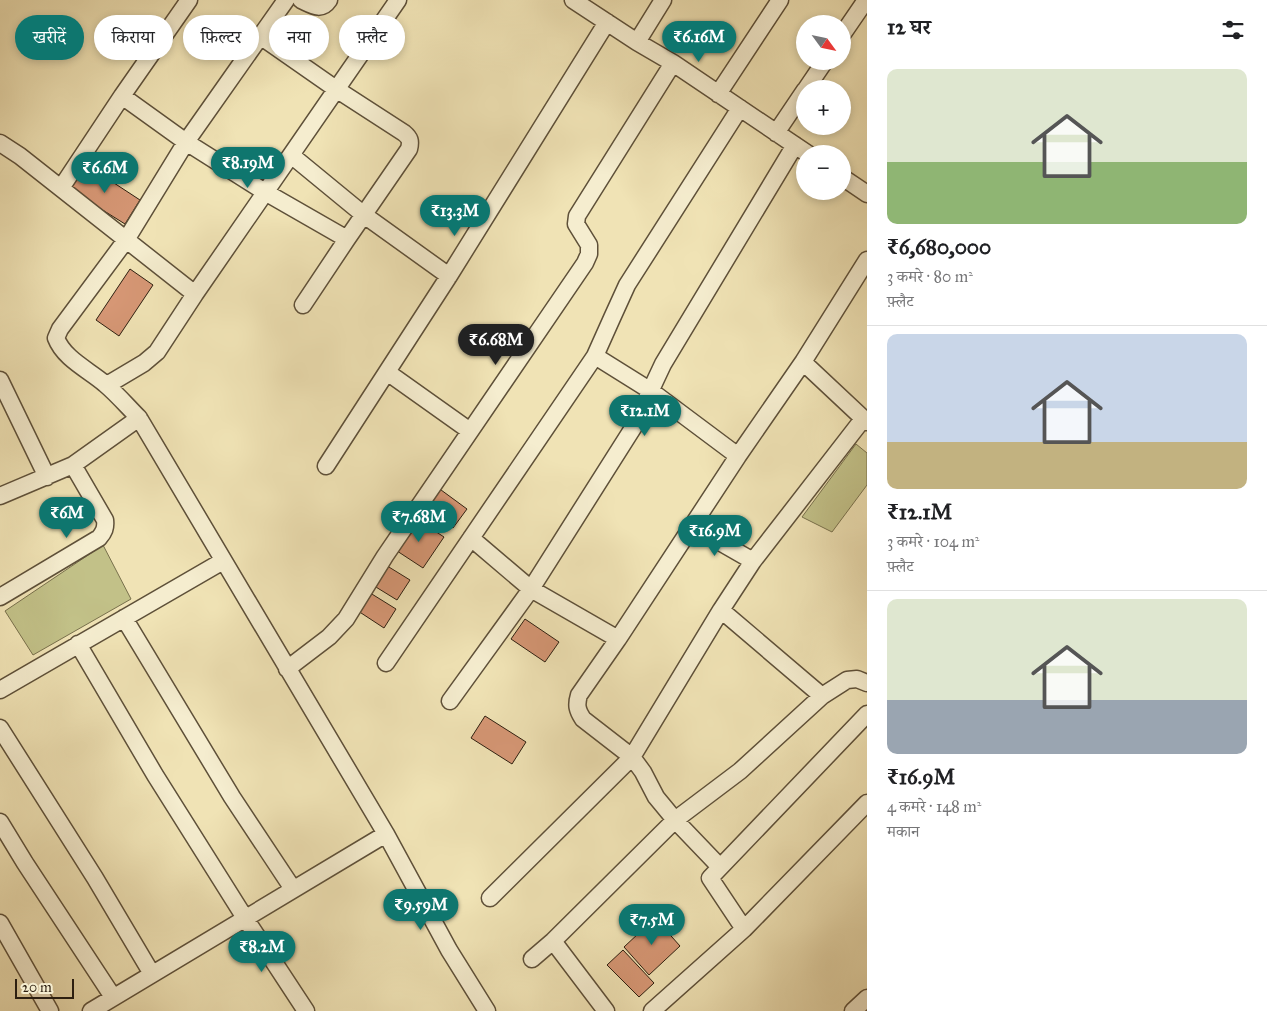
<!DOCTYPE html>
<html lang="hi">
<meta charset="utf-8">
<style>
body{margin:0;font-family:"IM FELL Great Primer","Noto Serif Devanagari",serif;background:#f6f6f6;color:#202124;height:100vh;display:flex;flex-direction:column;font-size:19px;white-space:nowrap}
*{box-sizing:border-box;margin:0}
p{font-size:16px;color:#757577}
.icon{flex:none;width:28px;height:28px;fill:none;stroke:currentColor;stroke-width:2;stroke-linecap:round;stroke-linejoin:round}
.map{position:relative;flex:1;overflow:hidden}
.panel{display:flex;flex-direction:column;background:#fff;width:400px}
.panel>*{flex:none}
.hud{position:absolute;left:15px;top:15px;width:475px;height:45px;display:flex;gap:10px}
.needle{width:32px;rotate:123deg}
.buttons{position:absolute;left:796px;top:15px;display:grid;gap:10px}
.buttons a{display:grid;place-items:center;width:55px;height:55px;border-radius:50%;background:#fff;box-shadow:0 2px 8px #0003;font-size:25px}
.scale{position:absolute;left:15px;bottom:12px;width:59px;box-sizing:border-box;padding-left:5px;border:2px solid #2d1f10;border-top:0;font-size:14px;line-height:18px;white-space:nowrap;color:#2d1f10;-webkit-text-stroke:4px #f5edcf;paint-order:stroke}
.price{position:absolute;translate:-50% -42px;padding:0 11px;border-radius:18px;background:#0f766e;color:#fff;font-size:16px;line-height:32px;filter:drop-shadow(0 1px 2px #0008)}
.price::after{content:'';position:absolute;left:50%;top:30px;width:15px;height:11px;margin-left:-8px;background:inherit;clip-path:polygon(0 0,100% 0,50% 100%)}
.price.active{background:#222;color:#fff}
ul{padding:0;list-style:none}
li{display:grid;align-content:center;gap:10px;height:265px;padding:0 20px}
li+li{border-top:1px solid #e0e0e0}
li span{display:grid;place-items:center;height:155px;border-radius:10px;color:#555}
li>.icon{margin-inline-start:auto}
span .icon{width:90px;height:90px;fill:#fffc;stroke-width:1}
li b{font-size:21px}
h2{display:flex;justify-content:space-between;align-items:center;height:60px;padding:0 20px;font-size:21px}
.chip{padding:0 18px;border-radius:22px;background:#fff;box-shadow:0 2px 8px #0003;font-size:18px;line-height:45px}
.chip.active{background:#0f766e;color:#fff}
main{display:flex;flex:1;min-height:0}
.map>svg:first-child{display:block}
.green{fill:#c2c188;stroke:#78704c}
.building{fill:#d69775;stroke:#2d1f10}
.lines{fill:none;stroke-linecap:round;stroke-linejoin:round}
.minor-casing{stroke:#5e5039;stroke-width:19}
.minor{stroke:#f5edcf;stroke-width:16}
</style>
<main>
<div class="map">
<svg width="867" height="1011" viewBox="0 0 867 1011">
<rect width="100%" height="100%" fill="#f0e3b5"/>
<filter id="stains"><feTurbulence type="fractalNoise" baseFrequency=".004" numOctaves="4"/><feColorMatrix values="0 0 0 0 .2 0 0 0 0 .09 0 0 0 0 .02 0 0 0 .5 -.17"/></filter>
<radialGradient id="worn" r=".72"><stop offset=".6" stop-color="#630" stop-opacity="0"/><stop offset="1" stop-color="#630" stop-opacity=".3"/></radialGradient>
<path class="green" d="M 856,444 L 867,453 L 867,485 L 832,532 L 802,517 Z
M 103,545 L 131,599 L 33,655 L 5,611 Z"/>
<path class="building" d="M 85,164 L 140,200 L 125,224 L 69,189 Z
M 130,269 L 153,285 L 119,336 L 96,320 Z
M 437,487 L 467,509 L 453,528 L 423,505 Z
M 415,518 L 444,537 L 423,568 L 394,549 Z
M 384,564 L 410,580 L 397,600 L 371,584 Z
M 367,591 L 396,609 L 384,628 L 355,609 Z
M 525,619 L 559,642 L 545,662 L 511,639 Z
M 485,716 L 526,742 L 512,764 L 471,738 Z
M 655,918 L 680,946 L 649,975 L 624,947 Z
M 623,950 L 654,983 L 639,997 L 607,965 Z"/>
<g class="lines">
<defs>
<path id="minor" d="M 301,0 C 312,5 321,12 329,0
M 573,0 L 637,42 L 673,63 L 808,154
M 842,35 L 866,0
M 260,36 L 336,89 L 404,133 C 410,138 411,141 409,149 L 347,239 L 303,305
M 637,42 L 663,0
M 806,89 L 825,61
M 718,94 L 780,0
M 122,96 L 186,142 L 265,192 L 347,239
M 776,133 L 805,90
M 0,143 L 20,156 L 195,294
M 291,155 L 364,215 L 449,276
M 842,177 L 867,194
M 61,188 L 122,96 L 189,0
M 595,356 L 651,391 L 738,456
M 803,362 L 867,422
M 387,372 L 470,431
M 0,380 L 47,477
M 107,385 L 144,363 L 157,352 L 195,294 L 398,0
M 139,418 C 128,407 117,394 105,384 C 89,370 64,359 56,338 L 60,329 L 126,240 L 186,142 L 286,0
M 326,466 L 449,276 L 607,22
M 0,496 L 73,465 L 139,418 L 386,834 L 449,950 L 487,1011
M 692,526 L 753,561
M 471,538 L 531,589 L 618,639
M 0,597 L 99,538 C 104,532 106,528 105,520 L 73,465
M 721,610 L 822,696
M 124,618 L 232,797 L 293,889
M 78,644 L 155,775 L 245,918 L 306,1011
M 386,663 L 595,356 L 612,318 L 627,285 L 740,108
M 287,669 L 329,637 L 346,619 L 385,556 L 585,263 L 589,254 L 589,245 L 576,224 L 577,216 L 673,63
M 0,690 L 223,561
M 450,701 L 531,589 L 633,428 L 663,364 L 795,145
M 0,728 L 95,878 L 152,974
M 0,822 L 25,863 L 113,997
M 720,867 L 675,820 L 656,797 L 643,772 L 632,757 L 583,719 C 577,710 576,705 579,695 L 618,639 L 738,456 L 803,362 L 867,260
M 490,898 L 632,757 L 721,610 L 753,561 L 863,419
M 0,923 L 50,1011
M 744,929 L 710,878 L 867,714
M 553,941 L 606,1011
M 532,959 L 553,941 L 675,820 L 740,771 L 822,696 L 847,680 L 857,679 L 867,683
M 91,1011 L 386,834
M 652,1011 L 744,929 L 867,803
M 853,1011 L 867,998"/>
</defs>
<use href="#minor" class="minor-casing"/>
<use href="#minor" class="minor"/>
</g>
<rect width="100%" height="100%" filter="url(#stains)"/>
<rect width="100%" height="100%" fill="url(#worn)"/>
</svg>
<div class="buttons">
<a><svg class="needle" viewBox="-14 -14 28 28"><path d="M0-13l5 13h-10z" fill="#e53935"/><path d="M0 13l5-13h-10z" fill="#757577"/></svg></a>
<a>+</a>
<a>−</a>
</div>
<div class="scale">20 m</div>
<b class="price" style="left:699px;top:63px">₹6.16M</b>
<b class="price" style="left:248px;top:189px">₹8.19M</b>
<b class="price" style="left:105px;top:194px">₹6.6M</b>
<b class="price" style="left:455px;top:237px">₹13.3M</b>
<b class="price active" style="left:496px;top:366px">₹6.68M</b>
<b class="price" style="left:645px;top:437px">₹12.1M</b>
<b class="price" style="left:67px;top:539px">₹6M</b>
<b class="price" style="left:419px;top:543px">₹7.68M</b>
<b class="price" style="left:715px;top:557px">₹16.9M</b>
<b class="price" style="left:421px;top:931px">₹9.59M</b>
<b class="price" style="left:652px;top:946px">₹7.5M</b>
<b class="price" style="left:262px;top:973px">₹8.2M</b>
<div class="hud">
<a class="chip active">खरीदें</a>
<a class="chip">किराया</a>
<a class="chip">फ़िल्टर</a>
<a class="chip">नया</a>
<a class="chip">फ़्लैट</a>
</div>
</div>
<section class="panel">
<h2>12 घर<svg class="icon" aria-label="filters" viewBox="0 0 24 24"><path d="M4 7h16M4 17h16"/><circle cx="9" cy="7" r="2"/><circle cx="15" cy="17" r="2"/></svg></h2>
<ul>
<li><span style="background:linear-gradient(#dfe7d0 60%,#8fb573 0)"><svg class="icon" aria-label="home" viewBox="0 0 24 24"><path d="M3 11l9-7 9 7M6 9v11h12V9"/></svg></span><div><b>₹6,680,000</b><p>3 कमरे · 80 m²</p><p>फ़्लैट</p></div></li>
<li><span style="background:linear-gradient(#c9d6e8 70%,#c2b280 0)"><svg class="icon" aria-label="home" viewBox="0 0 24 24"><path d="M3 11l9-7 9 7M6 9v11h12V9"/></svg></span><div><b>₹12.1M</b><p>3 कमरे · 104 m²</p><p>फ़्लैट</p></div></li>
<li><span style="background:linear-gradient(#dfe7d0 65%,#9aa5b1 0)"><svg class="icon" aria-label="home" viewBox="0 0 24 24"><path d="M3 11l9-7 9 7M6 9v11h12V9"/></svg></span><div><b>₹16.9M</b><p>4 कमरे · 148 m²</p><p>मकान</p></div></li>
</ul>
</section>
</main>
